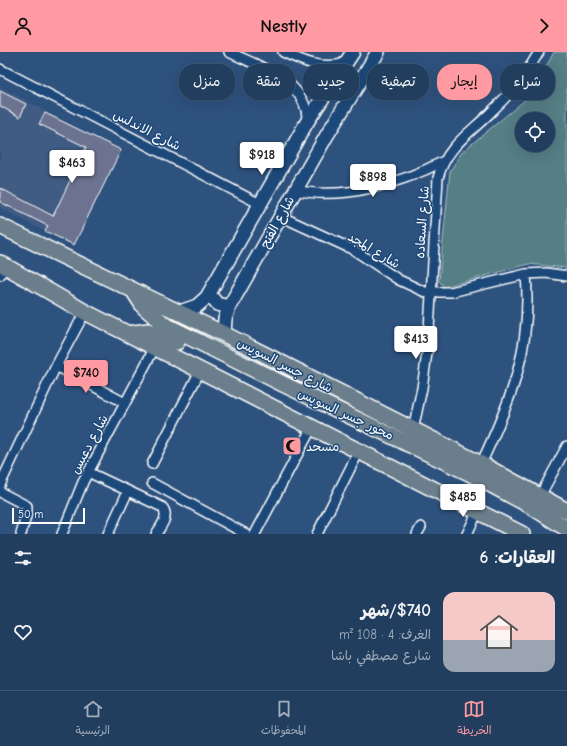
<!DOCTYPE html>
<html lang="ar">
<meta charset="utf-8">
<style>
body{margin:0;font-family:"Comic Neue","Playpen Sans Arabic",sans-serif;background:#2a4564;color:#f1f3f6;direction:rtl;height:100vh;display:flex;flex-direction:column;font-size:15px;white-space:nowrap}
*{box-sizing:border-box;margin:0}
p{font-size:13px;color:#a2aebc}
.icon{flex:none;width:22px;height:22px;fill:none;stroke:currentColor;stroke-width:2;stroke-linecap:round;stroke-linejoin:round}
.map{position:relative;height:482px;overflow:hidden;direction:ltr}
.details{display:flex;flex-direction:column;background:#223e5e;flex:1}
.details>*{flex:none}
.guide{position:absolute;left:12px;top:12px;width:543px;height:36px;direction:rtl;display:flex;gap:8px}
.tools{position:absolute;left:515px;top:60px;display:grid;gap:8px}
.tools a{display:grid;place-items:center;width:40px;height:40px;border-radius:50%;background:#223e5e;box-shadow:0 4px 16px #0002,0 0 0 1px #3f5773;font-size:20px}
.scale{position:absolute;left:12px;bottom:10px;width:73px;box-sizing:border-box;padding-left:4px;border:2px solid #fff;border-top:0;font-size:11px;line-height:14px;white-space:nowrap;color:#fff;-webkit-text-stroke:3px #1f4a7a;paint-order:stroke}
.price{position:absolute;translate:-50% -34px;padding:0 9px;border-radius:4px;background:#fff;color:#222;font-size:13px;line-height:26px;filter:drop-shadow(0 1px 2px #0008)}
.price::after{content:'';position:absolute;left:50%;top:24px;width:12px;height:9px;margin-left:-6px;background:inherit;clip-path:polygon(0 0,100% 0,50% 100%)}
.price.selected{background:#ff9aa2;color:#111}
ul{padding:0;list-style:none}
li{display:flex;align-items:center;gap:12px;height:100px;padding:0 12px}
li+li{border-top:1px solid #3f5773}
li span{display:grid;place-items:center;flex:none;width:112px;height:80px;border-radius:12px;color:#555}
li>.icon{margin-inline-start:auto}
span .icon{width:48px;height:48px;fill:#fffc;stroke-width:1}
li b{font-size:17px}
h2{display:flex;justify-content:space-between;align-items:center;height:48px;padding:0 12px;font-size:17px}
.pill{padding:0 14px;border-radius:16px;background:#223e5e;box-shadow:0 4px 16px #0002,0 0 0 1px #3f5773;font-size:14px;line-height:36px}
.pill.selected{background:#ff9aa2;color:#111}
header{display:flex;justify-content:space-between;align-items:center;height:52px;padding:0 12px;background:#ff9aa2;color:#111;font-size:18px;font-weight:800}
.tabs{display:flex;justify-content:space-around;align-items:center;height:56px;border-top:1px solid #3f5773;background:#223e5e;font-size:11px;color:#a2aebc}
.tabs a{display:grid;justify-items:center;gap:2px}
.tabs .selected{color:#ff9aa2}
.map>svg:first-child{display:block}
.built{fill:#415c83}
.green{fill:#557e85;stroke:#aabec2;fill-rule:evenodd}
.building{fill:#6c7390;stroke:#fff}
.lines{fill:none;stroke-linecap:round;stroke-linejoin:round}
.street-casing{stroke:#fff;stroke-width:12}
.secondary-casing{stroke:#fff;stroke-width:16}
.primary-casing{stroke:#fff;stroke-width:18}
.street{stroke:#1f4a7a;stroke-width:9}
.secondary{stroke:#1f4a7a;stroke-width:13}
.primary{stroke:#6b7e8b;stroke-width:15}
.labels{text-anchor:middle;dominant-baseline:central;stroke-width:3;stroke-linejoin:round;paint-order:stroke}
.street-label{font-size:13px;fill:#fff;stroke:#1f4a7a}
.poi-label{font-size:13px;fill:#fff;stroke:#1f4a7a;text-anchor:start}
</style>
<header><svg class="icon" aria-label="forward" viewBox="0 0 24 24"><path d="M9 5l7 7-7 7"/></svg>Nestly<svg class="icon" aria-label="person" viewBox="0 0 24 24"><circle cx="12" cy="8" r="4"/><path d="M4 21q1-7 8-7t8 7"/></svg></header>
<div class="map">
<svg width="567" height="482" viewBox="0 0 567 482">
<rect width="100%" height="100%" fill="#2e527e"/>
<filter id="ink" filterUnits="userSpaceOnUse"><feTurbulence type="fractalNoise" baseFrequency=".025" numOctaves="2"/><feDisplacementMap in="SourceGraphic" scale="8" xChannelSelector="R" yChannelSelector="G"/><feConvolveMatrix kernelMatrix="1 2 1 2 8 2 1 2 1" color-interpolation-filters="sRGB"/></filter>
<g filter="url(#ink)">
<path class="built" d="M 0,35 L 92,84 L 45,179 L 0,156 Z"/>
<path class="green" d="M 554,0 L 567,0 L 567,216 L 529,212 L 444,235 L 439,229 L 450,119 L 462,100 L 531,43 ZM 522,67 L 548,67 L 548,93 L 522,93 Z"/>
<path class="building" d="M 0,39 L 26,52 L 20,65 L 0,54 Z
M 45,61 L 121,98 L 74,193 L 45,179 L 48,174 L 0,150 L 0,136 L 53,164 L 86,95 L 39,72 Z"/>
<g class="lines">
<defs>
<path id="street" d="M 229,0 C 259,15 309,29 307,70
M 283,0 C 304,10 322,18 346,11
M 0,17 L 260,152
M 295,138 C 344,149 401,131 444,109
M 280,164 L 354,198 L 399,228 L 425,240 L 451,240 L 526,222 L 546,221 L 567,224
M 0,223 L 5,214
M 56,314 L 125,351
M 413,378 L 422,336 L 428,294 L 438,126 C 446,94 472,80 493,58 C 511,41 527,21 539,0
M 152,412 L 200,319
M 481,412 C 512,346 532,297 526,222
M 88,420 L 162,455 C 170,464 161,474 156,482
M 152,431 L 246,482
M 0,433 L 56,314 L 85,260
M 0,440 L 27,454 L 27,461 L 21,482
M 540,444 L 567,394
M 62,482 L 83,430 L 155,295
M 108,482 L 128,439
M 255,482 L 312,375
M 317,482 L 359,399
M 417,482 L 421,475
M 467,482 L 478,459"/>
<path id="secondary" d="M 209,242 L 217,252 L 229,255
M 180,260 L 197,254 L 207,245 L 307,70 L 353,0
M 224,282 L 225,267 L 229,255 L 327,83 L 378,0"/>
<path id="primary" d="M 0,174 L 224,282 L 481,412 L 567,459
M 0,211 L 85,260 L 522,482
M 133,238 L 144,255 L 165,273 L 283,332 L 469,421 L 529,453 L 567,477
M 128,282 L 148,279 L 177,290"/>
</defs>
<use href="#street" class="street-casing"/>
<use href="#secondary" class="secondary-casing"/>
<use href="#primary" class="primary-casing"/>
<use href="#street" class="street"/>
<use href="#secondary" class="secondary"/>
<use href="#primary" class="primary"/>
</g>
</g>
<defs>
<symbol id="mosque-square" viewBox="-11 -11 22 22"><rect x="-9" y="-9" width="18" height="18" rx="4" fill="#ff9aa2" stroke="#1f4a7a"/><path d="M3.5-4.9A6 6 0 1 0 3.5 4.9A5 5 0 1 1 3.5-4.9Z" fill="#111"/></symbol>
</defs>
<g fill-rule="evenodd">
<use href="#mosque-square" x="281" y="383" width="22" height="22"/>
</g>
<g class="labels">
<g class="street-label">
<text transform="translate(147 78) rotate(27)">شارع الاندلس</text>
<text transform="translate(277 170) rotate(-61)">شارع الفتح</text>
<text transform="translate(422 170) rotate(-86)">شارع السعاده</text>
<text transform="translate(374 198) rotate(31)">شارع المجد</text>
<text transform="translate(285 313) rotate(27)">شارع جسر السويس</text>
<text transform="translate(346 362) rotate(25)">محور جسر السويس</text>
<text transform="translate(89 392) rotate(-62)">شارع دعبس</text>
</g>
<g class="poi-label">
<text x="306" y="394">مسحد</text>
</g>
</g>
</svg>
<div class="tools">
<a><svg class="icon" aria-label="locate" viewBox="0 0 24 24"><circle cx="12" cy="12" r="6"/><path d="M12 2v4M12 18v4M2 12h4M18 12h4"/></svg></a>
</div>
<div class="scale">50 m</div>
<b class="price" style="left:262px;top:124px">$918</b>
<b class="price" style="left:72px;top:132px">$463</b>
<b class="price" style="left:373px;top:146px">$898</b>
<b class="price" style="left:416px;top:308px">$413</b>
<b class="price selected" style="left:86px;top:342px">$740</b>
<b class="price" style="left:463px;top:466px">$485</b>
<div class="guide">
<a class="pill">شراء</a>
<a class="pill selected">إيجار</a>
<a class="pill">تصفية</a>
<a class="pill">جديد</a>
<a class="pill">شقة</a>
<a class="pill">منزل</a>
</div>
</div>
<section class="details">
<h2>العقارات: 6<svg class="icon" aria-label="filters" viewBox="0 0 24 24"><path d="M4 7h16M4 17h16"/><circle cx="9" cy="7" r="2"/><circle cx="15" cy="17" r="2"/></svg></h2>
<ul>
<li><span style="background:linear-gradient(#f6c9c9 60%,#9aa5b1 0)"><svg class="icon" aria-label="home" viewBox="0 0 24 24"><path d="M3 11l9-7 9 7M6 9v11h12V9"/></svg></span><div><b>$740/شهر</b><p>الغرف: 4 · 108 m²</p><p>شارع مصطفي باشا</p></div><svg class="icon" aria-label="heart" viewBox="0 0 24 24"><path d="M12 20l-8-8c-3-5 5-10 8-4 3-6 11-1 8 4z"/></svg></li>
</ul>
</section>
<nav class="tabs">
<a class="selected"><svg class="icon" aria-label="map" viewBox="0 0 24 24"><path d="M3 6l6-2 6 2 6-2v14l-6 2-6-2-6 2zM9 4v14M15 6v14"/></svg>الخريطة</a>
<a><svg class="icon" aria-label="saved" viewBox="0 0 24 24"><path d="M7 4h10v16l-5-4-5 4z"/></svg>المحفوظات</a>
<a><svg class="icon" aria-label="home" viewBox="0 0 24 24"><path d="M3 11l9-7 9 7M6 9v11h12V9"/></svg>الرئيسية</a>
</nav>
